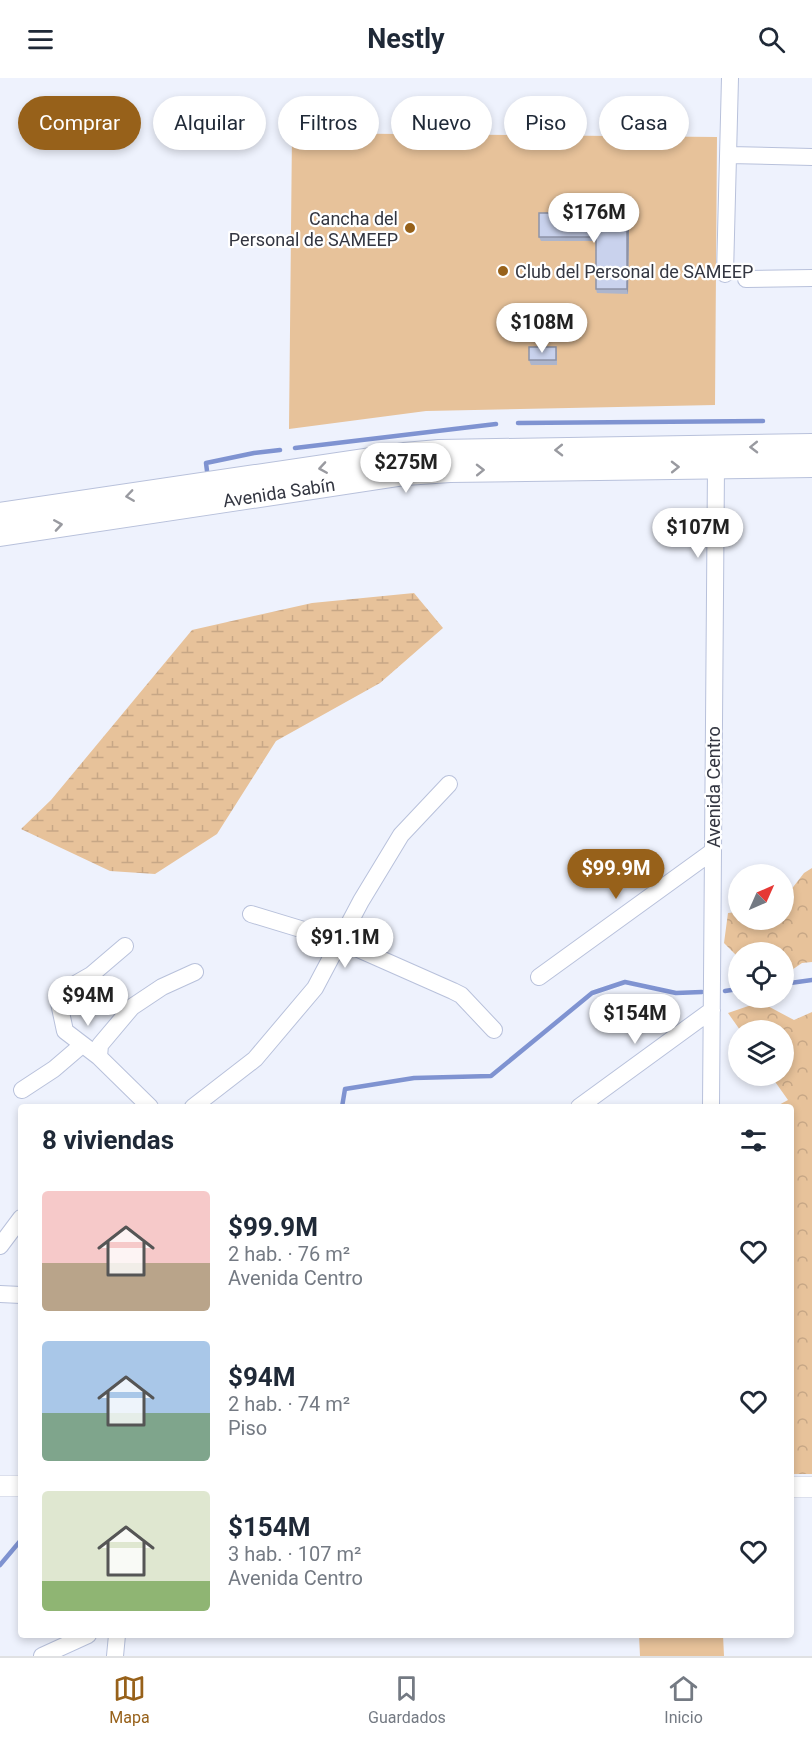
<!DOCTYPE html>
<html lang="es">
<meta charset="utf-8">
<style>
body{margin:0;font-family:Roboto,sans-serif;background:#f2f2f3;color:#1f2937;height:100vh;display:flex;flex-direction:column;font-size:22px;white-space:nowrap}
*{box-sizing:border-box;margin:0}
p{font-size:20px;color:#747a83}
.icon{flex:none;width:33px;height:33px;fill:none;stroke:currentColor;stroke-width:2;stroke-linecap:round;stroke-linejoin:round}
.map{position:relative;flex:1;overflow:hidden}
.side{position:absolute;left:18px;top:1026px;width:776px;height:534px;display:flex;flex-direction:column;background:#fff;border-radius:6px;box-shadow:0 3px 9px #0003}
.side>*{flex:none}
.guide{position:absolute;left:18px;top:18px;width:777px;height:54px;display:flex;gap:12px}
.needle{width:39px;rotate:45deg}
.tools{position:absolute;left:728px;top:786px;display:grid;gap:12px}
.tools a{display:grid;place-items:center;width:66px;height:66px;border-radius:50%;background:#fff;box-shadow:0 3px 9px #0003;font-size:30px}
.price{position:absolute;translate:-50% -51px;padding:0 14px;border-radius:21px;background:#fff;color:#222;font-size:20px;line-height:39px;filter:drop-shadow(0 2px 3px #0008)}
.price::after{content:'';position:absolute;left:50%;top:36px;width:18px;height:14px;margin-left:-9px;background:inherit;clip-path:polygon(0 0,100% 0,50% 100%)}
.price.current{background:#97611a;color:#fff}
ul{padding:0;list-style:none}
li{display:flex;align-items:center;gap:18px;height:150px;padding:0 24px}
li span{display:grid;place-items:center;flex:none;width:168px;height:120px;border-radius:6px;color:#555}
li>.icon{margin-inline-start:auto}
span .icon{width:72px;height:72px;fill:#fffc;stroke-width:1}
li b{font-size:26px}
h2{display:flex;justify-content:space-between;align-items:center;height:72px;padding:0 24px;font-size:26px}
.pill{padding:0 21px;border-radius:27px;background:#fff;box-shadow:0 3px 9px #0003;font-size:21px;line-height:54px}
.pill.current{background:#97611a;color:#fff}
header{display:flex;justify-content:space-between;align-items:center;height:78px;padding:0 24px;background:#fff;font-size:27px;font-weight:700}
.tabs{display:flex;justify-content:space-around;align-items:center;height:84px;border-top:2px solid #e0e1e3;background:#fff;font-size:16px;color:#747a83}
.tabs a{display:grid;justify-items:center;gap:3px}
.tabs .current{color:#97611a}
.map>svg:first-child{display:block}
.forest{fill:url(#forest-crowns)}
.wetland{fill:url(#wetland-marsh)}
.garden{fill:#e7c29a}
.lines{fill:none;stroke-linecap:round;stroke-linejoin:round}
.stream{stroke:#7f93d1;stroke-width:4.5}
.minor-casing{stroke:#b8c1db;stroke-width:18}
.tertiary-casing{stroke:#b8c1db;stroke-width:22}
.secondary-casing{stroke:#b8c1db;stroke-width:26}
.minor{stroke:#fff;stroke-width:16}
.tertiary{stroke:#fff;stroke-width:21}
.secondary{stroke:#fff;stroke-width:24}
.wall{fill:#adb5cc}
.shaded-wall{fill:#8d93a6}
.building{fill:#c9d2ed;stroke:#8d93a6;stroke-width:1.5}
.oneway{stroke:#999aa0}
.poi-dot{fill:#97611a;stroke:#fff;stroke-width:2}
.labels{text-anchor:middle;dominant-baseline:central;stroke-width:4.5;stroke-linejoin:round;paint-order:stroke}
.poi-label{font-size:18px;fill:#333641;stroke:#fff;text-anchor:end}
.street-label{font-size:18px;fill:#333641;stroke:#fff}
</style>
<header><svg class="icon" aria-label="menu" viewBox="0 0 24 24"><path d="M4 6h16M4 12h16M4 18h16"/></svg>Nestly<svg class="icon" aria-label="search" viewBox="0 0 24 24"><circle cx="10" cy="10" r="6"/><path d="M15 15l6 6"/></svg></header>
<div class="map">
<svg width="812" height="1578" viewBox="0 0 812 1578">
<defs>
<pattern id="forest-crowns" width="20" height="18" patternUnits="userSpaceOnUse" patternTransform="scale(1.5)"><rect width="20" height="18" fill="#e7c29a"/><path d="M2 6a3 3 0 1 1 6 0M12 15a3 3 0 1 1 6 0" fill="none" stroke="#c7a786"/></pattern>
<pattern id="wetland-marsh" width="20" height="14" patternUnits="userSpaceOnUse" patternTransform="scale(1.5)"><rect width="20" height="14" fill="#e7c29a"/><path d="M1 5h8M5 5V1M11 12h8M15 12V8" fill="none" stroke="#c7a786"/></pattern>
</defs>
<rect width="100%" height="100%" fill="#eef2fd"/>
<path class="forest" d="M 812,790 L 812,884 L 802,885 L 783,898 L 783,874 L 738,874 L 738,879 L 724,865 L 728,835 L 738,834 L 738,842 L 783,842 L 783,822 L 804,795 Z
M 760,924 L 794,942 L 812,934 L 812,1396 L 791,1396 L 790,1029 L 775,1029 L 788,1022 L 771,998 L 783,998 L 783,952 L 740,952 L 728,935 Z"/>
<path class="wetland" d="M 414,515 L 443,550 L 380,605 L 276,663 L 217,756 L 155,796 L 110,793 L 21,751 L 51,722 L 192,552 L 312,525 Z"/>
<path class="garden" d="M 292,55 L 717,59 L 715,327 L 426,333 L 289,351 Z
M 639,1557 L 723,1557 L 724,1578 L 640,1578 Z"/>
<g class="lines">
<path class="stream" d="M 518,345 L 763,343
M 295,370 L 496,346
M 207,393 L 206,385 L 254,375 L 280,372
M 783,906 L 812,902
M 725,913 L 738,911
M 342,1029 L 345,1011 L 414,1000 L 491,998 L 592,915 L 625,904 L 676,915 L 702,914
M 0,1487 L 21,1462"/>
<defs>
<path id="minor" d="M 729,77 L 812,79
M 725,196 L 730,0
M 746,201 L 812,200
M 251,836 L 340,863 L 453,913 L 461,917 L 494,952
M 125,868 L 91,897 L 63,913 L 59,925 L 65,953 L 99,979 L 150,1029
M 539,899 L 713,773
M 99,979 L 100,967 L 132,929 L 162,909 L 195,894
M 22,1012 L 54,991 L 82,967
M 193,1029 L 255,981 L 315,910 L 361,823 L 401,757 L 449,706
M 579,1029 L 712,932
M 711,1029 L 716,388
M 0,1168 L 21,1140
M 0,1216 L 21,1217
M 42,1578 L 88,1557
M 115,1578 L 117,1557"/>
<path id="tertiary" d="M 0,1408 L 21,1408
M 790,1409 L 812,1409"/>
<g id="secondary">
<path d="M 0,437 L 404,377 L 439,374 L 812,368"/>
<path id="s1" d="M 0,456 L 405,395 L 450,392 L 812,387"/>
</g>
</defs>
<use href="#minor" class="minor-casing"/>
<use href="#tertiary" class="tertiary-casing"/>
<use href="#secondary" class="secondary-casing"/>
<use href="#minor" class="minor"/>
<use href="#tertiary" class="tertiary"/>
<use href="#secondary" class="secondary"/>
</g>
<path class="wall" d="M 587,135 L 588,139 L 588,145 L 629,151 L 628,216 L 597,215 L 596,211 L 596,163 L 541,163 L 539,159 Z
M 556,269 L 557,274 L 557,287 L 531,287 L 529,282 Z"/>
<path class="shaded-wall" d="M 627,146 L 629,151 L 628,216 L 627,211 Z"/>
<path class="building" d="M 539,135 L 587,135 L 587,145 L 627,146 L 627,211 L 596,211 L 596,159 L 539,159 Z
M 529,269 L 556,269 L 556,282 L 529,282 Z"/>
<defs><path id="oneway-chevron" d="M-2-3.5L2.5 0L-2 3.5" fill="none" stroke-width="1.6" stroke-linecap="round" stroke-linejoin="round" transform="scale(1.5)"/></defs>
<g class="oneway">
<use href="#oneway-chevron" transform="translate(754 369) rotate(179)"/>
<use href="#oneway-chevron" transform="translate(559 372) rotate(179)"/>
<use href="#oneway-chevron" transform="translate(675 389) rotate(-1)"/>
<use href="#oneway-chevron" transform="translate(323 390) rotate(171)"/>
<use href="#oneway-chevron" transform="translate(480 392) rotate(-1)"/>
<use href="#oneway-chevron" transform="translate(130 418) rotate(172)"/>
<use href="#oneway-chevron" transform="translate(58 447) rotate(-9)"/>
</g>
<g class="poi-dot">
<circle cx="410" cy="150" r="6"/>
<circle cx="503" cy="193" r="6"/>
</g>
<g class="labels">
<g class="poi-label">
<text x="398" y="140">Cancha del<tspan x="398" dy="21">Personal de SAMEEP</tspan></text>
<text x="515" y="193" text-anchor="start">Club del Personal de SAMEEP</text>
</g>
<g class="street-label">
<text stroke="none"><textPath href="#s1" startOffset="282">Avenida Sabín</textPath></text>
<text transform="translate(713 709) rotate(-90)">Avenida Centro</text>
</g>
</g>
</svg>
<div class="tools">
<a><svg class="needle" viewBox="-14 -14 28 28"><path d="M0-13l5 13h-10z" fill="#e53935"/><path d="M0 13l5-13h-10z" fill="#747a83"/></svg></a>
<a><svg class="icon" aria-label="locate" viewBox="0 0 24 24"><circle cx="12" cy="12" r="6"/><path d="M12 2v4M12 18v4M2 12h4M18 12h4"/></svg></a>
<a><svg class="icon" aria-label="layers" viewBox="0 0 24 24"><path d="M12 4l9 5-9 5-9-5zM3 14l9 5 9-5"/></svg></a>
</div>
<b class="price" style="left:594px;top:166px">$176M</b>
<b class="price" style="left:542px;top:276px">$108M</b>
<b class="price" style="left:406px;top:416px">$275M</b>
<b class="price" style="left:698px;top:481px">$107M</b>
<b class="price current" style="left:616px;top:822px">$99.9M</b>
<b class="price" style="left:345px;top:891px">$91.1M</b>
<b class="price" style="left:88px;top:949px">$94M</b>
<b class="price" style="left:635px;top:967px">$154M</b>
<div class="guide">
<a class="pill current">Comprar</a>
<a class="pill">Alquilar</a>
<a class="pill">Filtros</a>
<a class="pill">Nuevo</a>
<a class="pill">Piso</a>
<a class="pill">Casa</a>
</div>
<section class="side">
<h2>8 viviendas<svg class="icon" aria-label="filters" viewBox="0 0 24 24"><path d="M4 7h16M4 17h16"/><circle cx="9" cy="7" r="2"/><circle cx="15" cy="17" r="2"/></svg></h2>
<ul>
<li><span style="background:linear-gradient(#f6c9c9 60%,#b9a48a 0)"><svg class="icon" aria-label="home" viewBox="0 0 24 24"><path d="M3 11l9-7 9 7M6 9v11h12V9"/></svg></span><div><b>$99.9M</b><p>2 hab. · 76 m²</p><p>Avenida Centro</p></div><svg class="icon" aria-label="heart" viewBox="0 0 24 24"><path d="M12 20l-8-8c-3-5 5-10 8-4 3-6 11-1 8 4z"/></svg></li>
<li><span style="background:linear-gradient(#a9c7e8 60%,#7fa58c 0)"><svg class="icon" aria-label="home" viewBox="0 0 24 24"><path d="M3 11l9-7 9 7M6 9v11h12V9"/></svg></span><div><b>$94M</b><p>2 hab. · 74 m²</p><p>Piso</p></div><svg class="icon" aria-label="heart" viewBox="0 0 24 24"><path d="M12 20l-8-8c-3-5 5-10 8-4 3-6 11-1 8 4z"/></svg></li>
<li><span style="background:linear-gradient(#dfe7d0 75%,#8fb573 0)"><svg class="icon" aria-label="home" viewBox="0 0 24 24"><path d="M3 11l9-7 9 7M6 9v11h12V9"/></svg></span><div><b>$154M</b><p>3 hab. · 107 m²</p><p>Avenida Centro</p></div><svg class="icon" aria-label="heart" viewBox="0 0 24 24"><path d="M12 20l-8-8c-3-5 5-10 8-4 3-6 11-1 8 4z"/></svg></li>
</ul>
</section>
</div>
<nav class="tabs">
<a class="current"><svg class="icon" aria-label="map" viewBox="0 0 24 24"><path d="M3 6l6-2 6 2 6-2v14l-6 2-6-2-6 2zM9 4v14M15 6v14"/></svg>Mapa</a>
<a><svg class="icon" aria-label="saved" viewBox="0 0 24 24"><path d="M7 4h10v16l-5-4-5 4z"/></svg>Guardados</a>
<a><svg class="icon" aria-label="home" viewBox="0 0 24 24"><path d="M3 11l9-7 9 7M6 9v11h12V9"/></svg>Inicio</a>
</nav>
